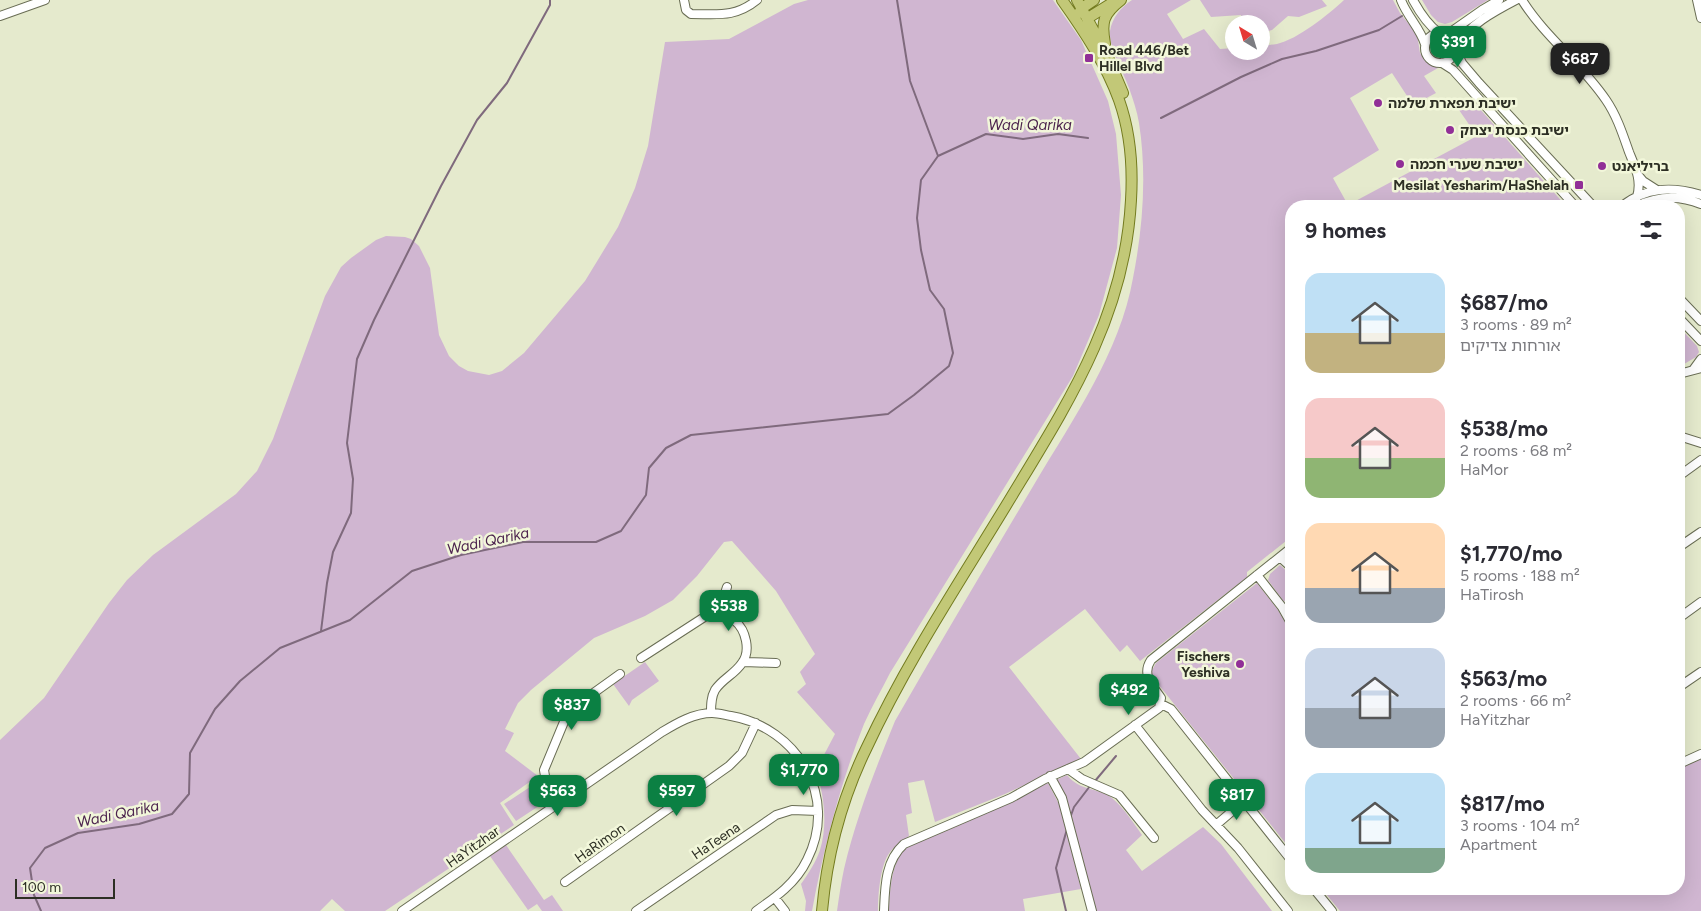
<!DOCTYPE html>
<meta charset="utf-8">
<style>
body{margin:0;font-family:Figtree,"Noto Sans Hebrew",sans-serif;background:#f7f7f7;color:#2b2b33;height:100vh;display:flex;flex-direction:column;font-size:19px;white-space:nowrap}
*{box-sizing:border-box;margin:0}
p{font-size:16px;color:#7c7c81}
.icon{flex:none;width:28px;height:28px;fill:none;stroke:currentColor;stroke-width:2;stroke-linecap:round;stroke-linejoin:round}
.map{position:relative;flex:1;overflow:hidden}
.panel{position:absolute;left:1285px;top:200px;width:400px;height:695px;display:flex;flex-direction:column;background:#fff;border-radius:20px;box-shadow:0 5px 20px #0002}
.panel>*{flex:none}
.needle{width:32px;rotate:322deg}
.controls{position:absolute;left:1225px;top:15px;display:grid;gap:10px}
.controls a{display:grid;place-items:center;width:45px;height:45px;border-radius:50%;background:#fff;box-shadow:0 5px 20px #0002;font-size:25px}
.scale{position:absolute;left:15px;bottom:12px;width:100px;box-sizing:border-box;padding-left:5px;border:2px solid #2d2f24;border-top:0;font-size:14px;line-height:18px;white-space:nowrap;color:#2d2f24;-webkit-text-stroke:4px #f2f7da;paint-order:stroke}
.price{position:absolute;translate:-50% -42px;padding:0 11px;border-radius:10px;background:#0b8043;color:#fff;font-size:16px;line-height:32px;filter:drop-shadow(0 1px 2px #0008)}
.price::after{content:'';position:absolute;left:50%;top:30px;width:15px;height:11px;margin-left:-8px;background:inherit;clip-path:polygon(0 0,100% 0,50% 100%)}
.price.active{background:#222;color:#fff}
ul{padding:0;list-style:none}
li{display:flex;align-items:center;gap:15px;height:125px;padding:0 20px}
li span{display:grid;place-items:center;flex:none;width:140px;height:100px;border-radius:15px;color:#555}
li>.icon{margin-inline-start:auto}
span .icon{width:60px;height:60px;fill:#fffc;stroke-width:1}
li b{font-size:21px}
h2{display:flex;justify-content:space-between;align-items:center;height:60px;padding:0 20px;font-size:21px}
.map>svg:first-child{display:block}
.green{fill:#d0b6d1}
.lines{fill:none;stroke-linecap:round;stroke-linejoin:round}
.stream{stroke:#7f6a7d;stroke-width:2}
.minor-casing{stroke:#696d54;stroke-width:10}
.major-casing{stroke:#737b1f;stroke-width:12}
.minor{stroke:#fff;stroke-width:8}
.major{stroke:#c2c877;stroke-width:10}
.poi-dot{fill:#912f97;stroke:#f2f7da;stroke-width:2}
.labels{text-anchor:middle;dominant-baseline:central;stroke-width:5;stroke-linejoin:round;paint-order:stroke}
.poi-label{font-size:14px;font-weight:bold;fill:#2d2f24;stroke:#f2f7da;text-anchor:start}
.street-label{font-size:14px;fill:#2d2f24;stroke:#f2f7da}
.water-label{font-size:15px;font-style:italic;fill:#4c234e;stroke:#f2f7da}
</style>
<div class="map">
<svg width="1701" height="911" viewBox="0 0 1701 911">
<rect width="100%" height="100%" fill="#e5eacd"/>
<path class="green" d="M 808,0 L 1053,0 L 1081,40 L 1108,101 L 1116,134 L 1121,195 L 1117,248 L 1099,315 L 1073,376 L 890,673 C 882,689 872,706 864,724 C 840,784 824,847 812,911 L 805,911 L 806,901 L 801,884 C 808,874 816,862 820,850 C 828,824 824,795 816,770 L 835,734 L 797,692 L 806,684 L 800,672 L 815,654 L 776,591 L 732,541 L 724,542 L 697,576 L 673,600 L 645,616 L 594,638 L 531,690 L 518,703 L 505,729 L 514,733 L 505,751 L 538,776 L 500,803 L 514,825 L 385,911 L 345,911 L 332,899 L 320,911 L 0,911 L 0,740 L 44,698 L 109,603 L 127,580 L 153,555 L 236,494 L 257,471 L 273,439 L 325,296 L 341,267 L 351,258 L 376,240 L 386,236 L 405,237 L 411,239 L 419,246 L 430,268 L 439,335 L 449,356 L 459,366 L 468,371 L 489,375 L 502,371 L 524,353 L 585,281 L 618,227 L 626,209 L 635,188 L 648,146 L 665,42 L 729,39 L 794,4 Z
M 1132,0 L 1191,0 L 1167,14 L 1183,39 L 1204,29 L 1220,49 L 1234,48 L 1234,51 L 1261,51 L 1261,45 C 1266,45 1272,45 1277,44 C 1298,39 1328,15 1344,0 L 1393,0 L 1400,13 L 1417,34 L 1420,53 L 1427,61 L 1438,68 L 1424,76 L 1436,93 L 1413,105 L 1392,73 L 1350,98 L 1379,150 L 1333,178 L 1348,205 L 1477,136 L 1459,110 L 1472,100 L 1566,206 L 1291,206 L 1291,537 L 1247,572 L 1247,577 L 1140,661 L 1127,645 L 1120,652 L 1085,609 L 1009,667 L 1081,759 L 1005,794 L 935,822 L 924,780 L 908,783 L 912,813 L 906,815 L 909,836 C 902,841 893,847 888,855 C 880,868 878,896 878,911 L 837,911 C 839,897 841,883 844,869 C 856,818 875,770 895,721 C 941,641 988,562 1035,483 C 1073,419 1120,352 1133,278 C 1143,227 1147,174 1139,123 C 1137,111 1133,99 1129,88 C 1124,73 1108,46 1110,31 C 1112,18 1121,7 1132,0 Z
M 1200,0 L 1322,0 L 1327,6 L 1299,17 L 1288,16 L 1272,30 L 1261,33 L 1261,24 L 1243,24 L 1241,15 L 1211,17 Z
M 1422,0 L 1488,0 L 1452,22 L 1445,24 L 1438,22 L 1431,15 Z
M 1679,327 L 1697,346 L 1699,352 L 1696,357 L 1679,367 Z
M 1280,565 L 1291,575 L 1291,589 L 1284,602 L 1268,580 L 1270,574 Z
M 1257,583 L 1278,610 L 1291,633 L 1291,850 L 1150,674 L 1156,663 Z
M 645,662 L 659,681 L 632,700 L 629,706 L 613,684 Z
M 1701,759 L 1701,911 L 1340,911 L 1322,889 L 1679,889 L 1679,769 Z
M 1067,775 C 1081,792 1097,787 1112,798 C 1124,808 1133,822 1142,835 L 1126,850 L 1142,871 L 1203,827 L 1221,844 L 1272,911 L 1094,911 L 1067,799 L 1056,780 Z
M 1048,783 L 1061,808 L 1081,889 L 1023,899 L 1025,911 L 889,911 C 890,889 891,866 905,847 Z
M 530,787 L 542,804 L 516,821 L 504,804 Z
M 506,845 L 544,900 L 552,895 L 563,911 L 542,911 L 537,904 L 528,910 L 490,856 Z"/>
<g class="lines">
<path class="stream" d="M 897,0 L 910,81 L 938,156
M 1161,118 L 1241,77 L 1282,59 L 1316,51 L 1379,30 L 1402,16
M 321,631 L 327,583 L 333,552 L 351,513 L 353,479 L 347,443 L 357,359 L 374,320 L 441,186 L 477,120 L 507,83 L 550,5 L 550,0
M 1095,781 L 1116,756
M 1070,818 L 1074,807 L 1090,786
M 41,911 L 34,895 L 30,868 L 45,848 L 78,833 L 139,824 L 172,814 L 189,794 L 190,753 L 215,709 L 240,681 L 280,648 L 350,620 L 412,571 L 461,555 L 523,542 L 596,542 L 621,531 L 646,495 L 649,468 L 666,448 L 691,435 L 888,414 L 914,395 L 949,366 L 953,353 L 944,309 L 930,290 L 921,250 L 917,218 L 921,180 L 938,156 L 986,134 L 1023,139 L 1058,134 L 1088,138
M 1066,911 L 1056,868 L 1067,829"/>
<defs>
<path id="minor" d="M 684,0 L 686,10 L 691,14 C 717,14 735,18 757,0
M 1401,0 C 1407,16 1420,28 1425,44
M 1413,0 C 1420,13 1427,24 1439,33
M 1522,0 C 1545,37 1582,64 1606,100 C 1617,116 1623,135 1629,152 C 1635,167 1642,180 1637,197
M 1697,0 L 1701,18
M 0,16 L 45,0
M1425 48a15 15 0 1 1 30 0a15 15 0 1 1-30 0Z
M 1444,33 L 1452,31 L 1482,10 L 1499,0
M 1456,47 C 1468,25 1495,11 1516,0
M 1456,50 L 1462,63 L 1479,83 L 1593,206
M 1442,63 L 1453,70 L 1575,206
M 1638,175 L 1643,181 L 1657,190
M 1622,206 C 1646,187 1672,186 1701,195
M 1637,206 C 1658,196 1679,195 1701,204
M 1679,298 L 1701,321
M 1679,318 L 1701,341
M 1693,370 L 1701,359
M 1679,374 L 1701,368
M 1679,436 L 1701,443
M 1679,476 L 1701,460
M 1679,547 L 1701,532
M 1280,557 L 1291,567
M 1257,575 L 1282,607 L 1291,623
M 718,614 L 727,587
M 1679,618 L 1701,602
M 641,658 L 709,614 C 719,614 727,615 735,621 C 746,630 751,651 742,663 C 735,674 722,679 715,690 C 711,697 711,705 711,713
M 744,662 L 776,663
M 1679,687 L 1701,672
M 1161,704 L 1171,709 L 1291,860
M 1135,725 L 1202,810 L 1238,848 L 1288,911
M 1679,764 L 1701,754
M 1068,769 L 1082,779 L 1119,795 L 1154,838
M 1050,776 L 1062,798 L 1092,911
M 558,804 L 547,788 L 544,770 L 566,717 L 574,707 L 620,674
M 1216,825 L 1244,801
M 565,882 L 729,766 L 742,753 L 756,723
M 1314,889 L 1332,911
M 775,898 L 785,911
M 402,911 L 662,732 C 677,723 694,713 712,713 C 718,713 725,715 731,716 C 798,728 839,797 807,860 C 796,883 776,897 756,911
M 636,911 L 776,815 L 792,810 L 818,811
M 884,911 C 885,887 885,861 904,844 L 1011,798 L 1045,779 L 1084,762 L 1159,708 L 1161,698 C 1153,686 1141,675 1151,660 L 1291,548"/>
<path id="major" d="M 1077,0 L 1107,55 L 1123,93
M 1079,13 L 1082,8 L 1094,0
M 1088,18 L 1112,3
M 1105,44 C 1101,22 1103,14 1121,0
M 822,911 C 827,855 842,798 867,747 C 907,661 961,580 1010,499 C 1068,403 1125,316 1131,200 C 1133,167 1130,131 1119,100 C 1106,64 1084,31 1062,0"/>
</defs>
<use href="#minor" class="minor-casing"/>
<use href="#major" class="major-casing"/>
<use href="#minor" class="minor"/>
<use href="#major" class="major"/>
</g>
<g class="poi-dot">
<rect x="1084" y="53" width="10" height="10" rx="2.5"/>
<circle cx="1378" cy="103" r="5"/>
<circle cx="1450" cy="130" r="5"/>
<circle cx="1400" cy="164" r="5"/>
<circle cx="1602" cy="166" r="5"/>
<rect x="1574" y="180" width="10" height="10" rx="2.5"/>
<circle cx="1240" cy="664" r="5"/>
</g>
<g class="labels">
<g class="poi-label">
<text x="1099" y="50">Road 446/Bet<tspan x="1099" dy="16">Hillel Blvd</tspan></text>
<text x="1388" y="103">ישיבת תפארת שלמה</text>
<text x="1460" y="130">ישיבת כנסת יצחק</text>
<text x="1410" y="164">ישיבת שערי חכמה</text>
<text x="1612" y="166">בריליאנט</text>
<text x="1569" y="185" text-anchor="end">Mesilat Yesharim/HaShelah</text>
<text x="1230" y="656" text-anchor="end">Fischers<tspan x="1230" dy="16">Yeshiva</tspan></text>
</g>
<g class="street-label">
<text transform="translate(716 841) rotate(-34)">HaTeena</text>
<text transform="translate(600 843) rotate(-35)">HaRimon</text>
<text transform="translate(473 847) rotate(-35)">HaYitzhar</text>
</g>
<g class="water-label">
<text x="1030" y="125">Wadi Qarika</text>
<text transform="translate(488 541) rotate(-12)">Wadi Qarika</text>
<text transform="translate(118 814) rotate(-12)">Wadi Qarika</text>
</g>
</g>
</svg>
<div class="controls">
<a><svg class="needle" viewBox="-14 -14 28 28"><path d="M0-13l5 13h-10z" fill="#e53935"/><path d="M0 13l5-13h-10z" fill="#7c7c81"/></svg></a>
</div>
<div class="scale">100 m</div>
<b class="price" style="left:1458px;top:68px">$391</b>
<b class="price active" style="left:1580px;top:85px">$687</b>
<b class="price" style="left:729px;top:632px">$538</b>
<b class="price" style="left:1129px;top:716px">$492</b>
<b class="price" style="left:572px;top:731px">$837</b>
<b class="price" style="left:804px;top:796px">$1,770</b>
<b class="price" style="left:558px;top:817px">$563</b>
<b class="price" style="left:677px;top:817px">$597</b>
<b class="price" style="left:1237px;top:821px">$817</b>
<section class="panel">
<h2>9 homes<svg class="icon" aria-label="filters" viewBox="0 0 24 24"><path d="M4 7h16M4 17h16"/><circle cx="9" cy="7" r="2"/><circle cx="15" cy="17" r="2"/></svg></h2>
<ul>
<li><span style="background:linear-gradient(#bfe0f5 60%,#c2b280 0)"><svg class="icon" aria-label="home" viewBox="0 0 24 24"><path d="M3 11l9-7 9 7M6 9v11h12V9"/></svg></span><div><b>$687/mo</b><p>3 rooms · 89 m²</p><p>אורחות צדיקים</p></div></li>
<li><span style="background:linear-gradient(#f6c9c9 60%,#8fb573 0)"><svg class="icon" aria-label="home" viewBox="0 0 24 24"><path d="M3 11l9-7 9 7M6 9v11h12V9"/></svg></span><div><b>$538/mo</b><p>2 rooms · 68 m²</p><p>HaMor</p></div></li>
<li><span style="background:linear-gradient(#ffd9b3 65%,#9aa5b1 0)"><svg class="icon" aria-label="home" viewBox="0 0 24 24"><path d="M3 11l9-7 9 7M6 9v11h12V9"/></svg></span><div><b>$1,770/mo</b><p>5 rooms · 188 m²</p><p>HaTirosh</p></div></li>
<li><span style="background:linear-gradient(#c9d6e8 60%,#9aa5b1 0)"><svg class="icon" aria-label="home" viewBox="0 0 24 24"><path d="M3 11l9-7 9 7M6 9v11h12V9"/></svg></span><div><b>$563/mo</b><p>2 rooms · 66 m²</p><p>HaYitzhar</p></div></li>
<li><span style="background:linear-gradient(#bfe0f5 75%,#7fa58c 0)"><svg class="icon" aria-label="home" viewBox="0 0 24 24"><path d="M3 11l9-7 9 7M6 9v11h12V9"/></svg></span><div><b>$817/mo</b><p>3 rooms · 104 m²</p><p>Apartment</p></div></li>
</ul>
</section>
</div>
